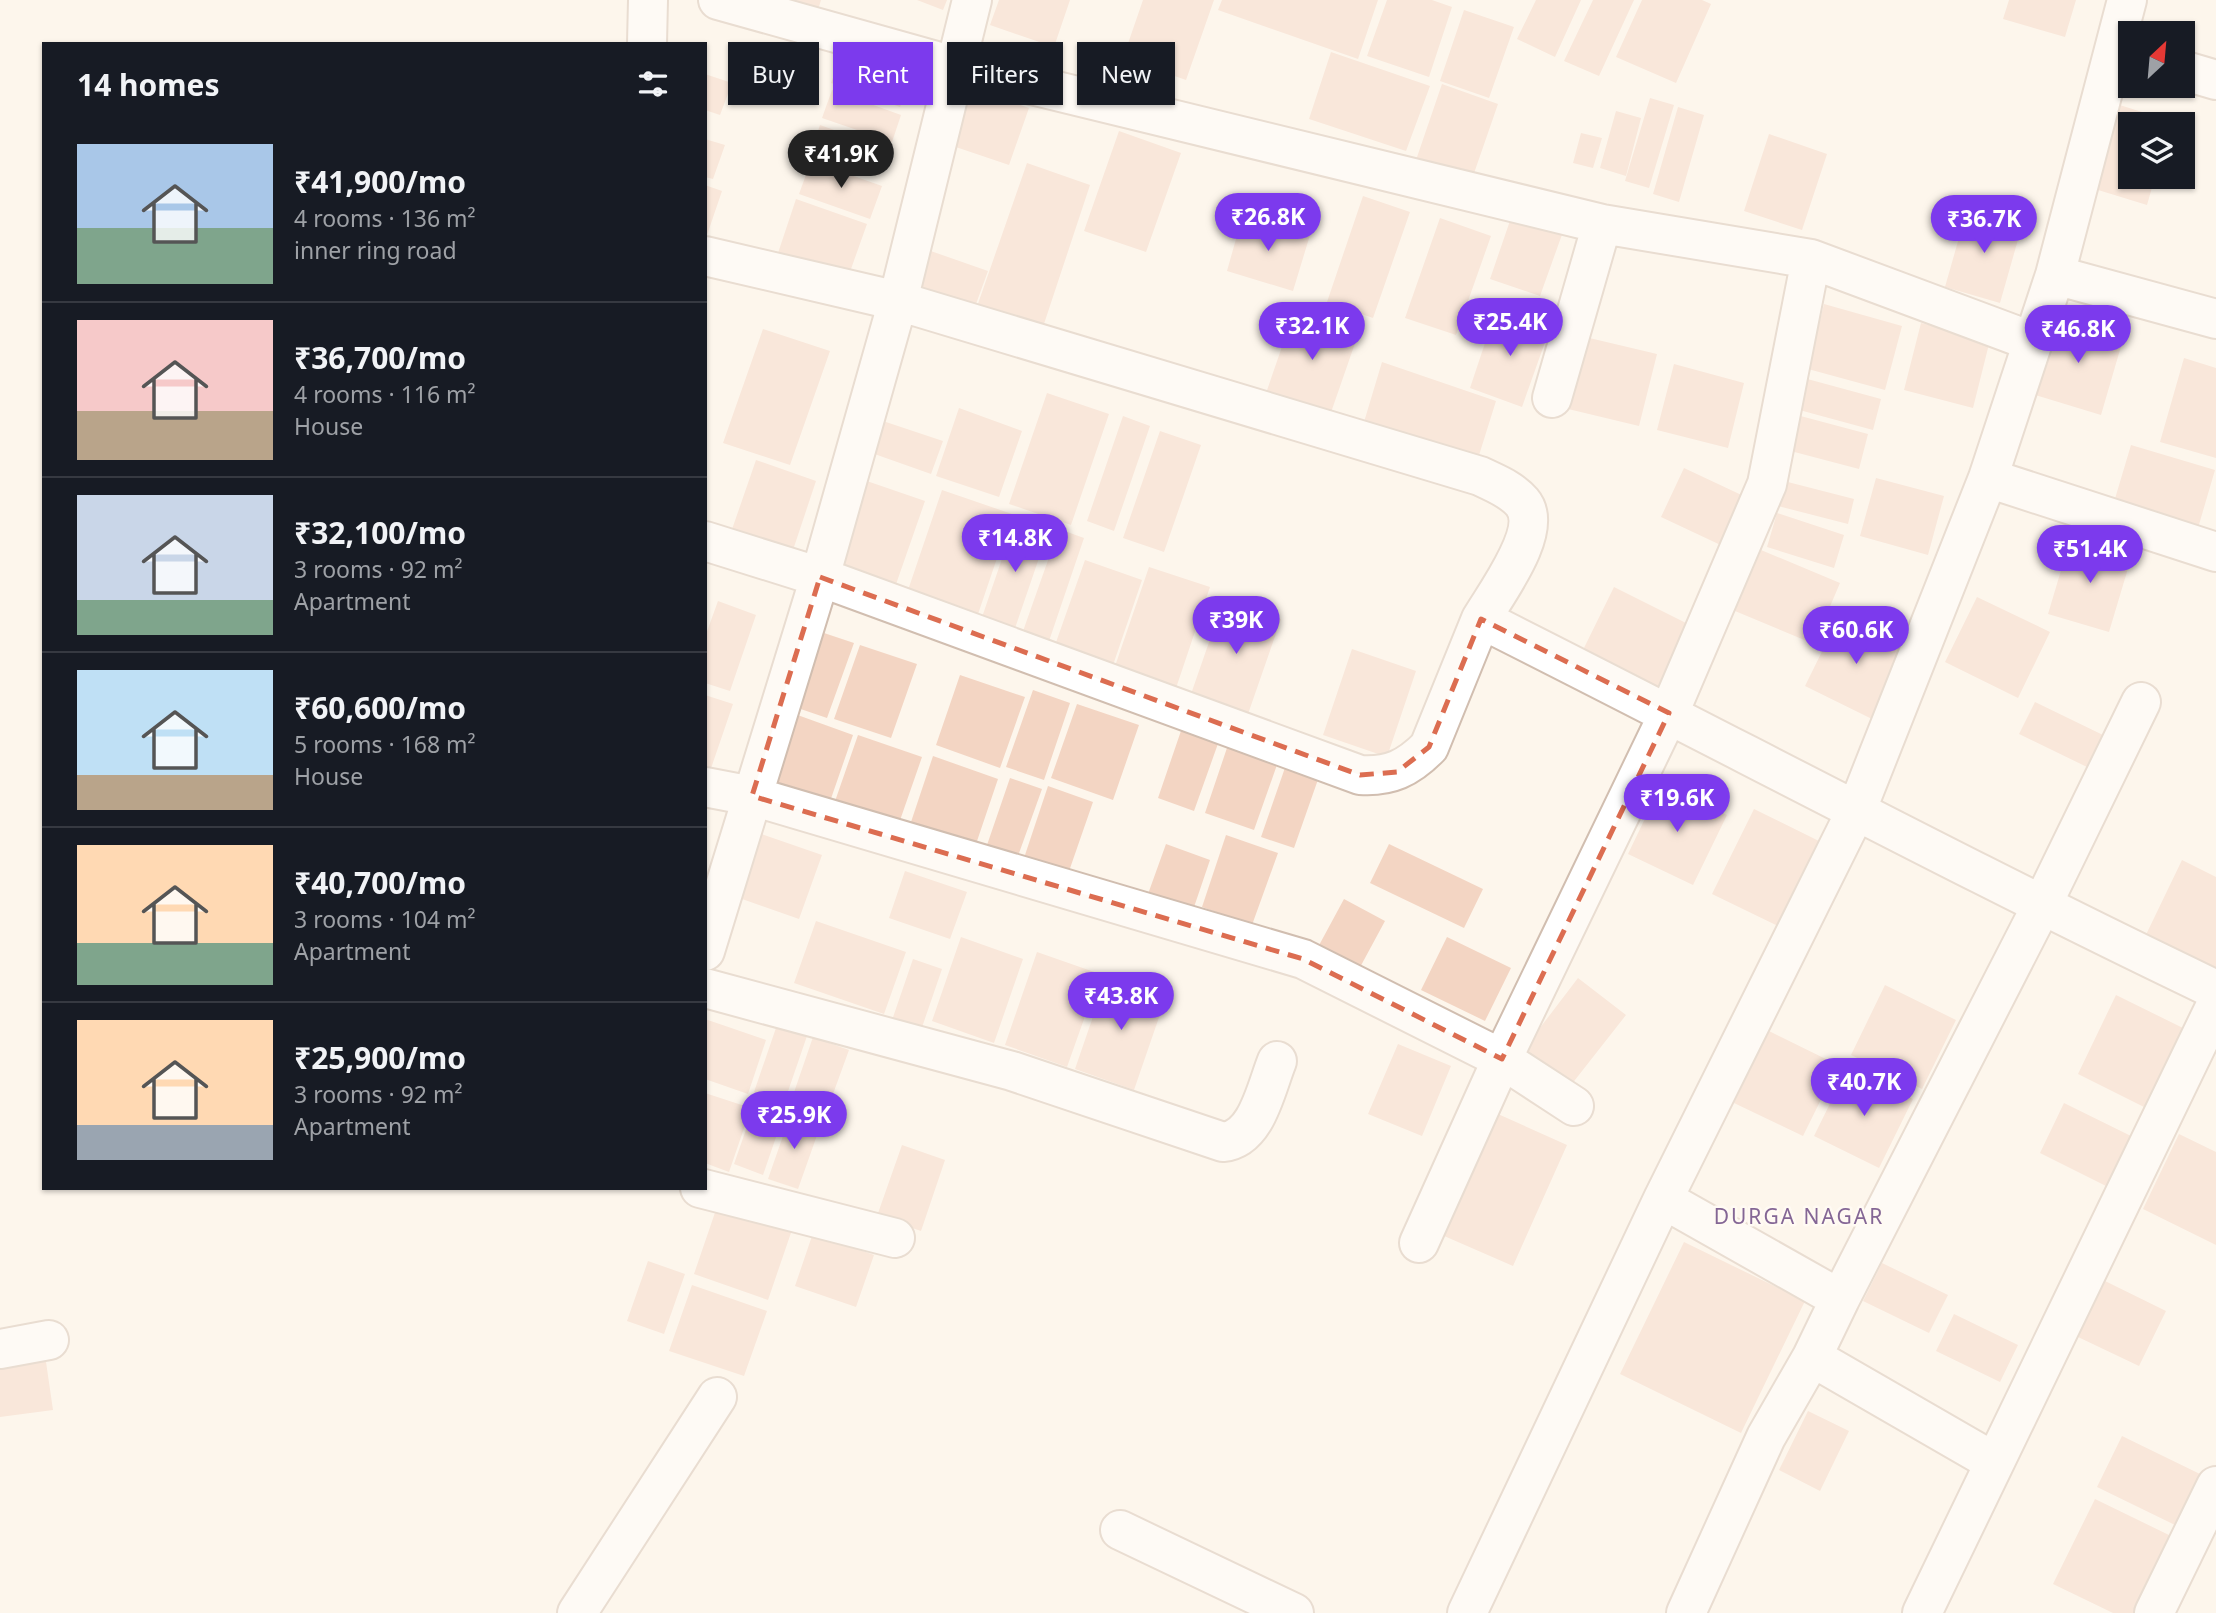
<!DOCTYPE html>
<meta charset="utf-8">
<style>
body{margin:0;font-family:"Noto Sans",sans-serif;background:#242831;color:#f1f3f6;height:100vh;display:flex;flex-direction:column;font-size:26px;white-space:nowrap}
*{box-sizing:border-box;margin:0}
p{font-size:23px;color:#9ea1a6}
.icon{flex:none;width:38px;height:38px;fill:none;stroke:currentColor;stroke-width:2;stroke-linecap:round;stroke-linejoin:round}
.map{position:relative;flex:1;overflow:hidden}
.details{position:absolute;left:42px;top:42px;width:665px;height:1148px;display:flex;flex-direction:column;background:#171b24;border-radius:0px;box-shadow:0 2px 5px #0004}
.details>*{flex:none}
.top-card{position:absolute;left:728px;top:42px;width:665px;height:63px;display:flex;gap:14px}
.needle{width:46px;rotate:26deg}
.fabs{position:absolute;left:2118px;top:21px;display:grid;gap:14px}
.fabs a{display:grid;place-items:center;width:77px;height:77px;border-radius:0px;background:#171b24;box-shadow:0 2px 5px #0004;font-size:35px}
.price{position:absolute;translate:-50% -60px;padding:0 16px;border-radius:24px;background:#7c3aed;color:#fff;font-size:23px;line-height:46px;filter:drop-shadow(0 2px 4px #0008)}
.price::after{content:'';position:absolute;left:50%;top:42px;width:21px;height:16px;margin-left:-10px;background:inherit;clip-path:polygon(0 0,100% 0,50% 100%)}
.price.on{background:#222;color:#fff}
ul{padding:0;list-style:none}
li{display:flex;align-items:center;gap:21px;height:175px;padding:0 35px}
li+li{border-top:2px solid #363941}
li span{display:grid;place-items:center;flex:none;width:196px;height:140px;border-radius:0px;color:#555}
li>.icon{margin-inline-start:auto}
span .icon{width:84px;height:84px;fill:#fffc;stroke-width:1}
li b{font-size:30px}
h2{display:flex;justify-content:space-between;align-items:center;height:84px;padding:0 35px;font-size:30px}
.tag{padding:0 24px;border-radius:0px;background:#171b24;box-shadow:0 2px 5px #0004;font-size:24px;line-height:63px}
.tag.on{background:#7c3aed;color:#fff}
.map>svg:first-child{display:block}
.building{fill:#f3d5c3}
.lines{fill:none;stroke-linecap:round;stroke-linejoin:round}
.minor-casing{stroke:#d1beb0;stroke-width:42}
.minor{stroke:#fff;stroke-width:38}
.marked{fill:none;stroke:#dc6d51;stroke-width:5;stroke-dasharray:14 9;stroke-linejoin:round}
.labels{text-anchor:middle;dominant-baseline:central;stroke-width:5;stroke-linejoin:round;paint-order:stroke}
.neighbourhood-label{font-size:21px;letter-spacing:2px;fill:#846695;stroke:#fffaf3}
</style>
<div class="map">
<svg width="2216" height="1613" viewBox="0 0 2216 1613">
<rect width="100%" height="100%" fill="#fdf6ec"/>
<path class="building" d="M 792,0 L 821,0 L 818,10 Z
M 917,0 L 947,0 L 943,10 Z
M 999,0 L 1070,0 L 1054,47 L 990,25 Z
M 1143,0 L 1214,0 L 1186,80 L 1123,58 Z
M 1222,0 L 1378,0 L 1358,59 L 1218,10 Z
M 1387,0 L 1432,0 L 1452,7 L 1429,77 L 1367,56 Z
M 1536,0 L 1581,0 L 1555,57 L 1517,39 Z
M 1593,0 L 1634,0 L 1599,76 L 1564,61 Z
M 1642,0 L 1702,0 L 1711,4 L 1676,83 L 1616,57 Z
M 2009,0 L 2076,0 L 2065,37 L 2003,19 Z
M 1464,10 L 1514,27 L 1489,98 L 1440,81 Z
M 1331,52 L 1430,86 L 1406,151 L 1309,119 Z
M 841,56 L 910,79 L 900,107 L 831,83 Z
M 705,74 L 732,83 L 720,115 L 705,110 Z
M 1442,84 L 1498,104 L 1472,179 L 1416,160 Z
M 964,85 L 1029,108 L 1009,165 L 944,143 Z
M 832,90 L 901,115 L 892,142 L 822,118 Z
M 1650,98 L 1674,105 L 1649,188 L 1625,181 Z
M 2110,102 L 2171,121 L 2170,124 L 2130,124 L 2130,177 L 2155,177 L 2147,205 L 2085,186 Z
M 1678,107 L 1704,115 L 1679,202 L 1653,194 Z
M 1616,111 L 1641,118 L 1626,176 L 1600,168 Z
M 820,125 L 888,149 L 879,175 L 811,152 Z
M 1119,131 L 1181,153 L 1146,252 L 1084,231 Z
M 1581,133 L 1602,138 L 1593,168 L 1573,163 Z
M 1769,134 L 1827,154 L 1802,230 L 1744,211 Z
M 705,139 L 725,145 L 713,179 L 705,177 Z
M 811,161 L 882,186 L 870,219 L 799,194 Z
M 1027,163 L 1090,185 L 1040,336 L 973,318 Z
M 705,185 L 722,191 L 706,238 L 705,238 Z
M 1363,196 L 1410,212 L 1373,318 L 1327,302 Z
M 796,199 L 867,224 L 846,283 L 776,259 Z
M 1968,206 L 2023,222 L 2000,303 L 1945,287 Z
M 1513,212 L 1564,229 L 1540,296 L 1490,279 Z
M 1243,214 L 1310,235 L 1293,291 L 1227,271 Z
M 1440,218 L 1491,236 L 1456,335 L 1405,318 Z
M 925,249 L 988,271 L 972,315 L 910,293 Z
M 1297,303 L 1361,326 L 1328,421 L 1264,399 Z
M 1824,304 L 1902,326 L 1885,390 L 1808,369 Z
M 1496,310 L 1550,328 L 1522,407 L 1470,388 Z
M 2055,315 L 2124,336 L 2101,415 L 2032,394 Z
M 1921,323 L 1990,340 L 1973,408 L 1904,390 Z
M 763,329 L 830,351 L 790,465 L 723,443 Z
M 1581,336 L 1657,354 L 1639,426 L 1564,408 Z
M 2184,358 L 2216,368 L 2216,458 L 2160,442 Z
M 1382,362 L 1496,401 L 1475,468 L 1361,432 Z
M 1674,364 L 1744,383 L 1728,448 L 1657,430 Z
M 1800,377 L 1881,399 L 1873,430 L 1792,408 Z
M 1047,393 L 1109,414 L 1071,525 L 1009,504 Z
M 959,408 L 1022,431 L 999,497 L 936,476 Z
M 1793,414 L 1868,434 L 1859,469 L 1783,449 Z
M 1123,416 L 1150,426 L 1114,531 L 1087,521 Z
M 877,419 L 943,441 L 931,474 L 866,451 Z
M 1160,431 L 1201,445 L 1164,552 L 1123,538 Z
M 2131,445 L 2215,470 L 2198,528 L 2114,502 Z
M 756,460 L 816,481 L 790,559 L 729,538 Z
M 1684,468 L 1750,499 L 1727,548 L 1661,517 Z
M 1876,478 L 1944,496 L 1928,555 L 1860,536 Z
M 861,479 L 925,501 L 894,590 L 830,568 Z
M 1780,480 L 1854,499 L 1848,524 L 1774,505 Z
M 942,490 L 1012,514 L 976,620 L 906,596 Z
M 1777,513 L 1844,535 L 1834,568 L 1767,547 Z
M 1017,515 L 1050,526 L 1013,634 L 980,623 Z
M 1059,529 L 1084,538 L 1048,644 L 1022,634 Z
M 2071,537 L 2132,555 L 2109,632 L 2048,614 Z
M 1761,550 L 1840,583 L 1814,644 L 1735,611 Z
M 1085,560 L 1142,580 L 1112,668 L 1054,648 Z
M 1149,567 L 1210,587 L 1174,694 L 1113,672 Z
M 1614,587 L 1694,627 L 1661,693 L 1581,654 Z
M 1977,597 L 2050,632 L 2018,698 L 1945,662 Z
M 1224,599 L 1281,619 L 1248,714 L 1191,694 Z
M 718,601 L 756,615 L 730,691 L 705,683 L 705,637 Z
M 1841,613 L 1908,646 L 1872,719 L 1805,686 Z
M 809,628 L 854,643 L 827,718 L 783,703 Z
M 860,645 L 917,664 L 891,738 L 834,719 Z
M 1352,649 L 1416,671 L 1387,757 L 1323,735 Z
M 960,675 L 1025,697 L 1000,768 L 936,745 Z
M 1033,690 L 1070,703 L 1044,780 L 1006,767 Z
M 705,695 L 733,704 L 706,783 L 705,783 Z
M 2035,702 L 2103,735 L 2087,767 L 2019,734 Z
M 1077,704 L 1139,725 L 1113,800 L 1051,778 Z
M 792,713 L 853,735 L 826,813 L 765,792 Z
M 1183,725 L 1220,738 L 1194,811 L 1158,798 Z
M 858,735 L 922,757 L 897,829 L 833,807 Z
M 1228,745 L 1278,762 L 1254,830 L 1205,813 Z
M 933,756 L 998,779 L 976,844 L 911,822 Z
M 1288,759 L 1321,771 L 1294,848 L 1261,837 Z
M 1010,778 L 1042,789 L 1018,856 L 987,845 Z
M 1662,783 L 1727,815 L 1693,885 L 1628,854 Z
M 1048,786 L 1093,802 L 1067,877 L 1023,861 Z
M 1754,809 L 1821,842 L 1780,927 L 1712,894 Z
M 750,830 L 822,855 L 799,919 L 728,894 Z
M 1226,835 L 1278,853 L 1252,925 L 1202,907 Z
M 1166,844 L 1210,860 L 1193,910 L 1148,894 Z
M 1389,844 L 1483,889 L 1464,928 L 1370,883 Z
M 2182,860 L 2216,877 L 2216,969 L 2142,943 Z
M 905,871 L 967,892 L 950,939 L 889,918 Z
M 1344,899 L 1385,921 L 1358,971 L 1317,949 Z
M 816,921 L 906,952 L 884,1014 L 794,983 Z
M 961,937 L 1023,959 L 994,1043 L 932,1021 Z
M 1447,937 L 1511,968 L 1485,1021 L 1421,990 Z
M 1037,952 L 1100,974 L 1067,1067 L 1005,1045 Z
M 913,959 L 942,969 L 919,1036 L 890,1026 Z
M 1108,973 L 1167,994 L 1134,1090 L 1075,1069 Z
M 1578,978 L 1626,1015 L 1564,1094 L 1517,1058 Z
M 1885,985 L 1956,1020 L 1922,1089 L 1851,1055 Z
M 2116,995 L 2185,1029 L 2146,1108 L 2078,1074 Z
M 705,1019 L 766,1040 L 748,1094 L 705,1079 Z
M 777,1025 L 807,1036 L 784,1103 L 754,1092 Z
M 1769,1031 L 1838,1065 L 1803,1136 L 1734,1103 Z
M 813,1037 L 849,1050 L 825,1116 L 790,1104 Z
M 1398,1044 L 1451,1066 L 1422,1136 L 1368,1114 Z
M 1848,1067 L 1913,1099 L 1879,1168 L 1814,1136 Z
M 705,1093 L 751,1108 L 729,1172 L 705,1163 Z
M 756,1101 L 785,1111 L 763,1175 L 734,1164 Z
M 2064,1103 L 2133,1137 L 2108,1187 L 2040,1153 Z
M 1489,1110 L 1567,1145 L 1513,1266 L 1435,1232 Z
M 791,1113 L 821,1124 L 798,1189 L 768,1179 Z
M 2179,1134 L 2216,1152 L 2216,1245 L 2143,1209 Z
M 902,1145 L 945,1160 L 921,1231 L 877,1216 Z
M 720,1198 L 794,1224 L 768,1300 L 694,1274 Z
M 813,1233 L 874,1255 L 856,1307 L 795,1286 Z
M 1684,1242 L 1805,1301 L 1741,1433 L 1620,1374 Z
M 648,1261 L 685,1274 L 664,1334 L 627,1321 Z
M 1882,1263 L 1948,1295 L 1929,1333 L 1863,1301 Z
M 2105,1281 L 2166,1311 L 2139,1366 L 2078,1337 Z
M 692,1285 L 767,1311 L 744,1376 L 669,1351 Z
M 1954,1314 L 2018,1345 L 2000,1382 L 1936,1351 Z
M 45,1355 L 53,1410 L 0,1417 L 0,1360 Z
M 1808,1411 L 1849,1431 L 1820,1491 L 1779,1470 Z
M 2122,1436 L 2200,1474 L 2175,1525 L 2097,1487 Z
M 2095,1499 L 2171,1536 L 2134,1613 L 2113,1613 L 2053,1584 Z"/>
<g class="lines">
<defs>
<path id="minor" d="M 718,0 L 954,66 L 1602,224 L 1811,259 L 1767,484 L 1669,713 L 1502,1059 L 1419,1243
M 647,44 L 648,0
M 2182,70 L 2216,80
M 705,256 L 898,301 L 1480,476 C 1494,483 1511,489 1522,502 C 1545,529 1497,592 1481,619
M 1811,259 L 2031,341
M 2055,275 L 2216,319
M 1552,398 L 1602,224
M 1988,478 L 2216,552
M 705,541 L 820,577 L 1360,775 C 1390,777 1408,768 1429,747 L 1481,619 C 1726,742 1969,872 2216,990
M 705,787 L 752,796 L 1303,959 L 1502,1059 L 1574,1106
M 705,951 L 820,577 L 898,301 L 972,0
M 705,988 L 1012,1071 L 1223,1142 C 1257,1139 1266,1088 1277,1061
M 700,1188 L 895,1238
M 1663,1199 L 1840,1299 L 1812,1357 L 1766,1437 L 1686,1613
M 1840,1299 L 2041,907 L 2141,702
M 0,1349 L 49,1340
M 1812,1357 L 1994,1462
M 1120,1530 L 1294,1613
M 577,1613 L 717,1397
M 1467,1613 L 1663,1199 L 1857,809 L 1988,478 L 2055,275 L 2127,0
M 1922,1613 L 2216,1005
M 2154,1613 L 2216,1486"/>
</defs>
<use href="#minor" class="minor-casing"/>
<use href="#minor" class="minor"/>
</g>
<path d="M0 0H2216V1613H0ZM 820,577 L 1360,775 L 1397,772 L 1429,747 L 1481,619 L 1669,713 L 1502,1059 L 1303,959 L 752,796 Z" fill="#fdf6ec" fill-opacity=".55" fill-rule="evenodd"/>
<path class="marked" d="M 820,577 L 1360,775 L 1397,772 L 1429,747 L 1481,619 L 1669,713 L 1502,1059 L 1303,959 L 752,796 Z"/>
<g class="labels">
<g class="neighbourhood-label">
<text x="1799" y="1216">DURGA NAGAR</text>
</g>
</g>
</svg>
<div class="fabs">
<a><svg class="needle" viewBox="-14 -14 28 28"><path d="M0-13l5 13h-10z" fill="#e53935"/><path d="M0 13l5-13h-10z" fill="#9ea1a6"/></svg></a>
<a><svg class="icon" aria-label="layers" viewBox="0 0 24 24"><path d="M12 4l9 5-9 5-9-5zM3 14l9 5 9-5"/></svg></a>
</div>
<b class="price on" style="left:841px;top:190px">₹41.9K</b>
<b class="price" style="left:1268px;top:253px">₹26.8K</b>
<b class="price" style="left:1984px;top:255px">₹36.7K</b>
<b class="price" style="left:1510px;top:358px">₹25.4K</b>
<b class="price" style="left:1312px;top:362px">₹32.1K</b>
<b class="price" style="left:2078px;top:365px">₹46.8K</b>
<b class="price" style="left:1015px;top:574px">₹14.8K</b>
<b class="price" style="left:2090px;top:585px">₹51.4K</b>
<b class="price" style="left:1236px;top:656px">₹39K</b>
<b class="price" style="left:1856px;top:666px">₹60.6K</b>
<b class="price" style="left:1677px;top:834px">₹19.6K</b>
<b class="price" style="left:1121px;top:1032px">₹43.8K</b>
<b class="price" style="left:1864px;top:1118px">₹40.7K</b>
<b class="price" style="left:794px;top:1151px">₹25.9K</b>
<div class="top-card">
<a class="tag">Buy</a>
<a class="tag on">Rent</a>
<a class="tag">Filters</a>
<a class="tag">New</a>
</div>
<section class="details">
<h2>14 homes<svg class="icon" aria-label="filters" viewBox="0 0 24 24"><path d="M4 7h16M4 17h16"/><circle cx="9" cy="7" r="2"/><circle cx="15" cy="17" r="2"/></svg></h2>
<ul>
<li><span style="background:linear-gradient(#a9c7e8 60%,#7fa58c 0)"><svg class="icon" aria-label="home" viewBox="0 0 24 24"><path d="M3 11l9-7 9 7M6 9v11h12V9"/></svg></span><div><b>₹41,900/mo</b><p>4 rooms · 136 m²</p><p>inner ring road</p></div></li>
<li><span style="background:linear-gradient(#f6c9c9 65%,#b9a48a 0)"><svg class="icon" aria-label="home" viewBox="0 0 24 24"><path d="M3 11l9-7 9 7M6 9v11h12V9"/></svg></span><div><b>₹36,700/mo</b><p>4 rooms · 116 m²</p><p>House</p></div></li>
<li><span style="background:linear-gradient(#c9d6e8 75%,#7fa58c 0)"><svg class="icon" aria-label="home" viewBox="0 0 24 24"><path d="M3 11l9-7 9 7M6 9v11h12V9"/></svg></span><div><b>₹32,100/mo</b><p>3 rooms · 92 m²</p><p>Apartment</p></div></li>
<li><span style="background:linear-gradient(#bfe0f5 75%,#b9a48a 0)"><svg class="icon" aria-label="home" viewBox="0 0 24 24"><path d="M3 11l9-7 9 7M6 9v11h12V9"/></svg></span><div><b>₹60,600/mo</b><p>5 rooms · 168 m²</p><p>House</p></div></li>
<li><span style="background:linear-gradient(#ffd9b3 70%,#7fa58c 0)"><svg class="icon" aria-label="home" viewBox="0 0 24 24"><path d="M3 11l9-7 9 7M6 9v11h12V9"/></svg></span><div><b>₹40,700/mo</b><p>3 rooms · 104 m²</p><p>Apartment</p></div></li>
<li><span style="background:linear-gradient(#ffd9b3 75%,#9aa5b1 0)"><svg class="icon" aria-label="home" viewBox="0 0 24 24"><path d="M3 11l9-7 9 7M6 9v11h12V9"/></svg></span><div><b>₹25,900/mo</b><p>3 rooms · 92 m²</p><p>Apartment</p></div></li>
</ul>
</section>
</div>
